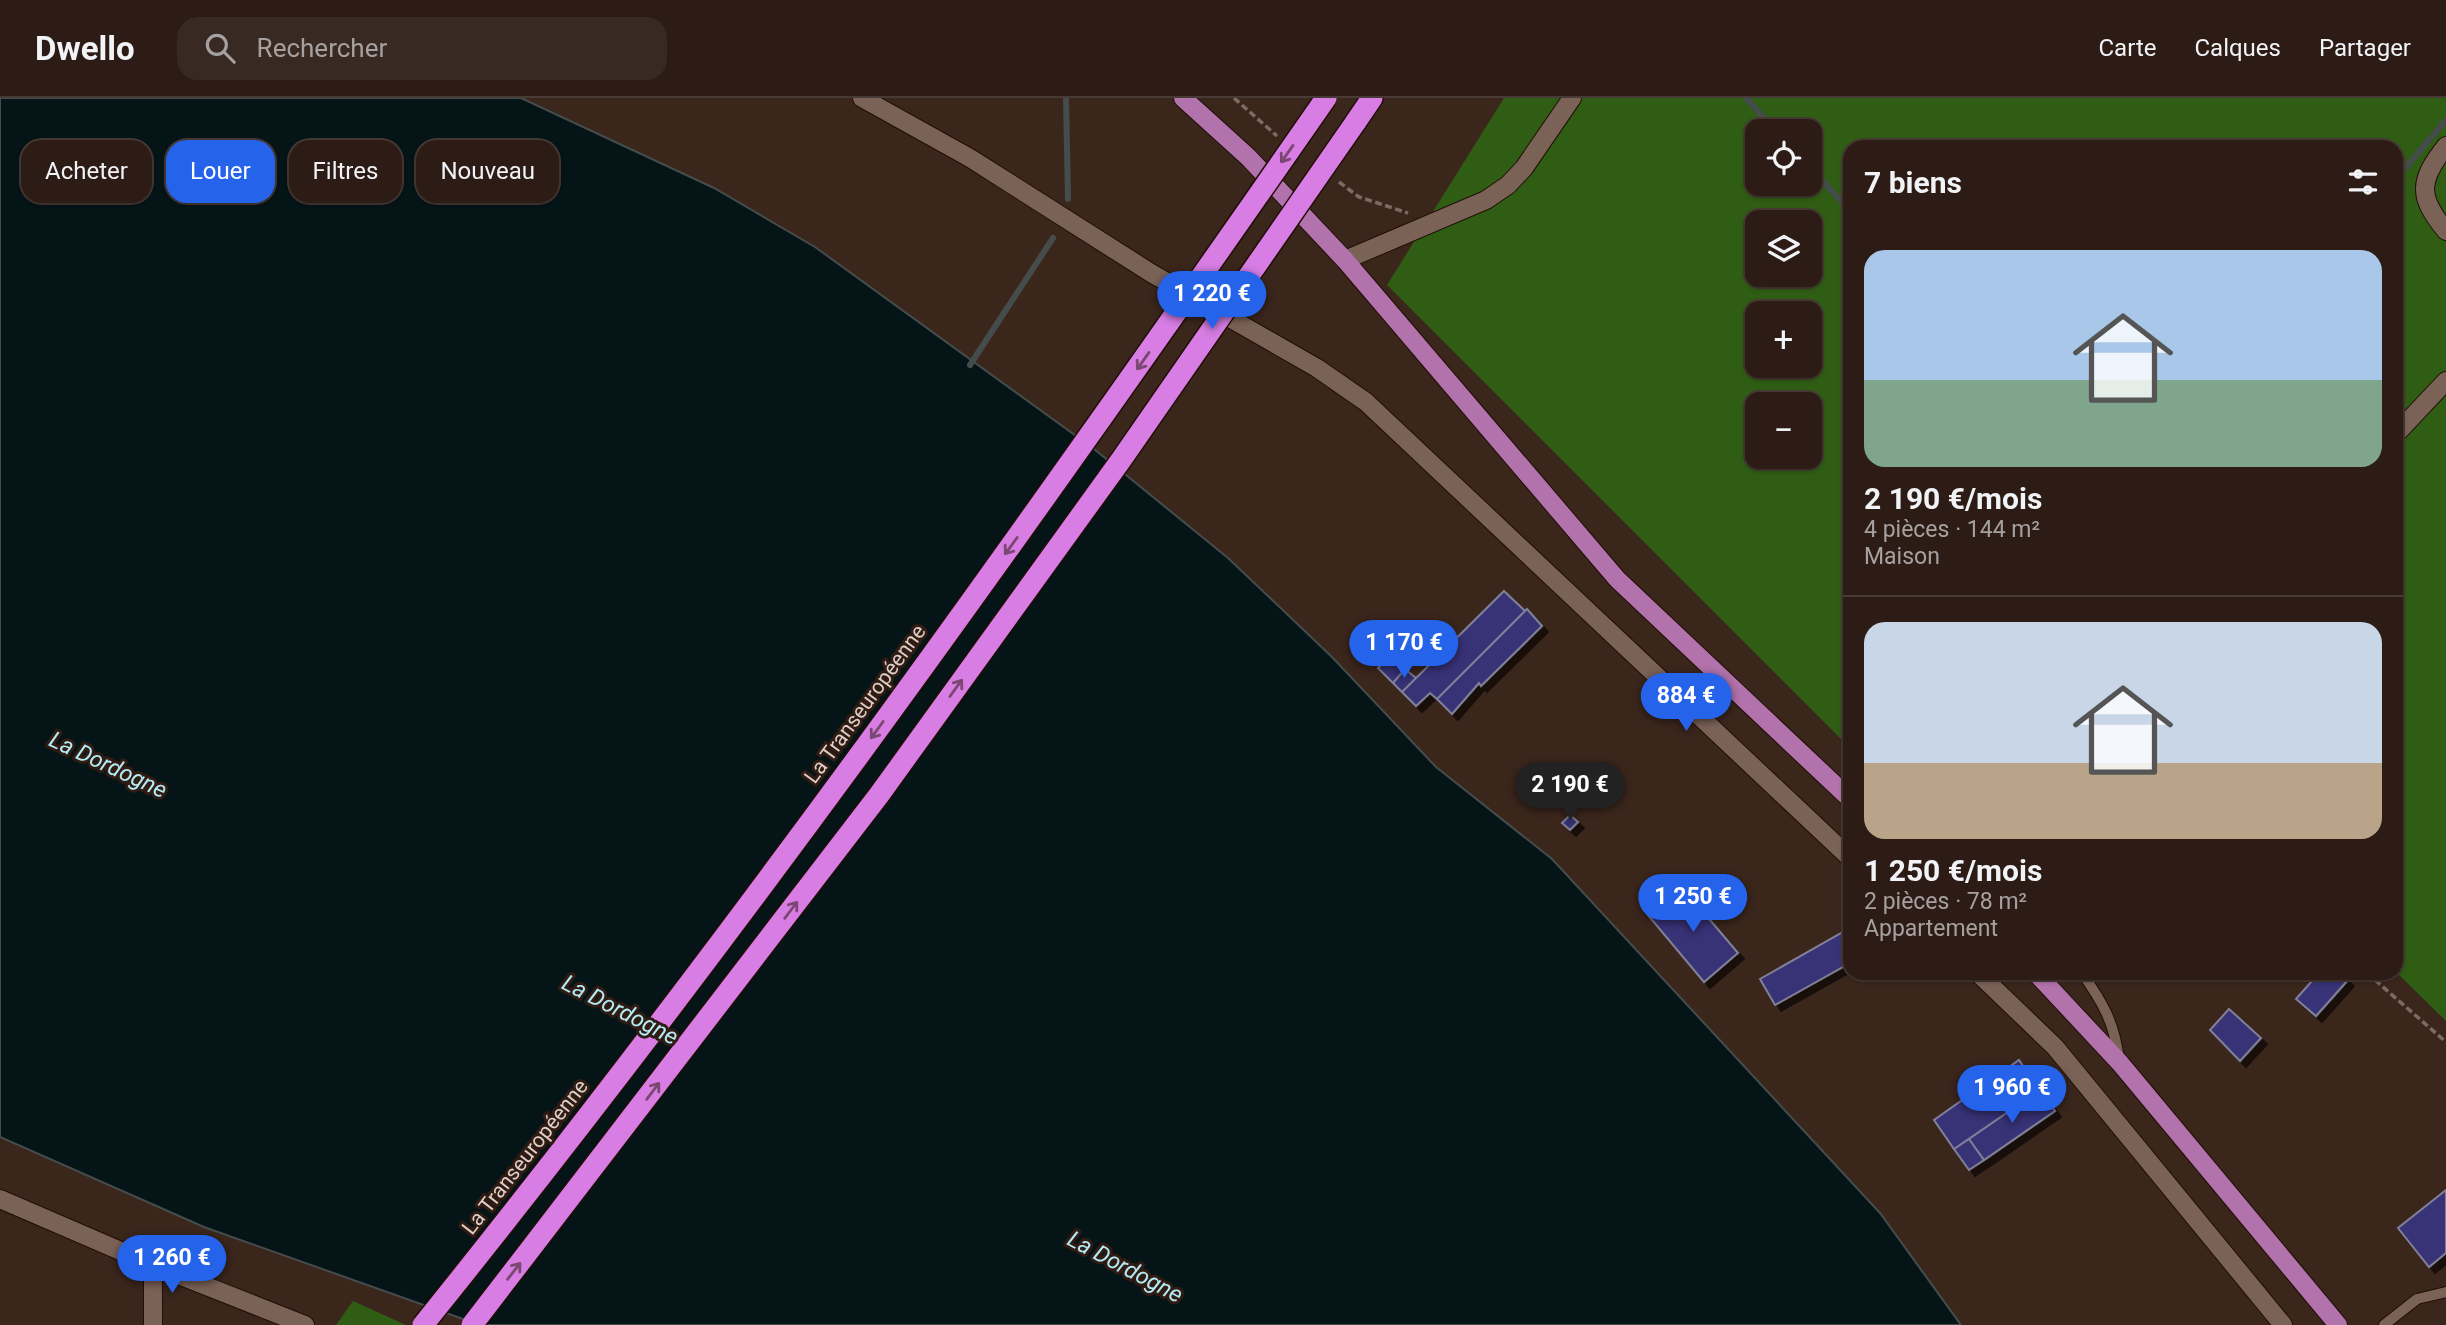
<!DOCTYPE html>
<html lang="fr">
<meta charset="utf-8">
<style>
body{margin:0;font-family:Roboto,sans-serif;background:#382922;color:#f1f3f6;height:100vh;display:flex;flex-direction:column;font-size:26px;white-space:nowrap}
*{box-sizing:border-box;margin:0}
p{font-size:23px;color:#a6a1a0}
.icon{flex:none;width:38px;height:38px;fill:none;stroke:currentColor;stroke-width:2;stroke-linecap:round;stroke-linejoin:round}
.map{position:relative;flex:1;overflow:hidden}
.sheet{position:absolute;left:1843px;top:42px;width:560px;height:840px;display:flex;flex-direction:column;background:#2c1c15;border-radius:21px;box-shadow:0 2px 5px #0004,0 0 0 2px #483a34}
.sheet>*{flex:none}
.hud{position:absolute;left:21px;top:42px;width:665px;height:63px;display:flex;gap:14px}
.fabs{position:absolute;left:1745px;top:21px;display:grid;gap:14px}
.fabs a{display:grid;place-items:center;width:77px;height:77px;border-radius:14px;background:#2c1c15;box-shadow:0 2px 5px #0004,0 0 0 2px #483a34;font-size:35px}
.price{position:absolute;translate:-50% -60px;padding:0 16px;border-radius:24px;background:#2563eb;color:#fff;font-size:23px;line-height:46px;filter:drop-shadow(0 2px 4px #0008)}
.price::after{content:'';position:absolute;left:50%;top:42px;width:21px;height:16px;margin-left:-10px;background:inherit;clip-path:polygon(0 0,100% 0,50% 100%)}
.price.on{background:#222;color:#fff}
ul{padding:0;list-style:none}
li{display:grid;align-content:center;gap:14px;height:371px;padding:0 21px}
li+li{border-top:2px solid #483a34}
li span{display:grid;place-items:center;height:217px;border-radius:21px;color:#555}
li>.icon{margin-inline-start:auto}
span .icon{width:126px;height:126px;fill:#fffc;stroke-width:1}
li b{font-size:30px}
h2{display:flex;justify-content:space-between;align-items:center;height:84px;padding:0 21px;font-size:30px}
.pill{padding:0 24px;border-radius:21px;background:#2c1c15;box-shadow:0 2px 5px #0004,0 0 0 2px #483a34;font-size:24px;line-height:63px}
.pill.on{background:#2563eb;color:#fff}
header{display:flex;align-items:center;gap:42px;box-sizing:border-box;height:98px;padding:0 35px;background:#2c1c15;border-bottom:2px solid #483a34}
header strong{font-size:33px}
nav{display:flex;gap:38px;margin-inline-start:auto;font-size:24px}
.search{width:490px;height:63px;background:#382922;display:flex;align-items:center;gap:18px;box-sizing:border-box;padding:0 24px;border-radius:21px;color:#a6a1a0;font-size:26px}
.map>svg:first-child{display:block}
.green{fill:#2f5d14;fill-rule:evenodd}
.water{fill:#041417;stroke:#454c4c;stroke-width:2}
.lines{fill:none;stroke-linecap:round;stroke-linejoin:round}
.stream{stroke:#454c4c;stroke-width:6}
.building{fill:#393277;stroke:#808098;stroke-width:2;filter:url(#shadow)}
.service-casing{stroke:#210e06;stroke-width:12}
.minor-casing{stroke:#210e06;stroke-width:20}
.primary-casing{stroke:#210e06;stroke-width:20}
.motorway-casing{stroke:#210e06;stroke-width:24}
.path{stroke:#7d6b62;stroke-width:3.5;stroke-dasharray:7 3.5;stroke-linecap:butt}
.service{stroke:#7b6257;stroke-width:10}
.minor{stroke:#7b6257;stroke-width:18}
.primary{stroke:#b272ac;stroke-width:18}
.motorway{stroke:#d77de4;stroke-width:21}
.motorway-bridge-casing{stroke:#210e06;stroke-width:24;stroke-linecap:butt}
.motorway-bridge{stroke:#d77de4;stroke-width:21}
.oneway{stroke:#7b4871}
.labels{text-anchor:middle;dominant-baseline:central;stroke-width:6;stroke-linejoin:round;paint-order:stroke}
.street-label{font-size:21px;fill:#ddcfc9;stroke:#301c13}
.water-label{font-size:23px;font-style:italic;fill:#b4ebf6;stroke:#301c13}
</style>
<header>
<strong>Dwello</strong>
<div class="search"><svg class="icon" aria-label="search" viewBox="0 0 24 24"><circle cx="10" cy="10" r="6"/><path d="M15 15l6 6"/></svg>Rechercher</div>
<nav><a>Carte</a><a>Calques</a><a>Partager</a></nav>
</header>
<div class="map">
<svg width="2446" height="1227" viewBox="0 0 2446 1227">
<defs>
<filter id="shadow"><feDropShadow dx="6" dy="6" stdDeviation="0" flood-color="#0009"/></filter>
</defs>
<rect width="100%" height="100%" fill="#3b261c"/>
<path class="green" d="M 1504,0 L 2446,0 L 2446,923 L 2396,874 L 2396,49 L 1850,49 L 1850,650 L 1387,187 ZM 1757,33 L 1810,33 L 1810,86 L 1757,86 ZM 1757,124 L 1810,124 L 1810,177 L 1757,177 ZM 1757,215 L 1810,215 L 1810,268 L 1757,268 ZM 1757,306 L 1810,306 L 1810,359 L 1757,359 Z
M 353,1203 L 406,1227 L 336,1227 Z"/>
<path class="water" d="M 0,0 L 521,0 L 714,90 L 815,149 L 1094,351 L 1228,460 L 1332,559 L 1436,669 L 1552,761 L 1880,1115 L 1961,1227 L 480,1227 L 204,1129 L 0,1039 Z"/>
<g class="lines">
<path class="stream" d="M 1066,0 L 1068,101
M 1746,0 L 1776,33
M 1810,69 L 1850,113
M 2396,81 L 2446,22
M 970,267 L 1053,140"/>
</g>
<path class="building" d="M 1504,493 L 1525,513 L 1437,601 L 1430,595 L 1416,608 L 1402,594 Z
M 1527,511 L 1542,528 L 1481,588 L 1479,585 L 1452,616 L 1437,601 Z
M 1389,558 L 1405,571 L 1393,585 L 1378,570 Z
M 1405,571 L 1416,580 L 1402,594 L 1393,585 Z
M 1570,717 L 1578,724 L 1570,732 L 1562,725 Z
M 1682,789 L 1738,855 L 1704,884 L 1647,816 Z
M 1850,830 L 1850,865 L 1775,907 L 1760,881 Z
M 2319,875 L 2340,875 L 2348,882 L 2316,918 L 2296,901 Z
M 2229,911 L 2261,940 L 2240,963 L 2210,932 Z
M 2019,962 L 2040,992 L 1954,1051 L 1934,1022 Z
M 2040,992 L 2055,1013 L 1984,1062 L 1969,1041 Z
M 1969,1041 L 1984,1062 L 1969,1072 L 1954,1051 Z
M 2446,1092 L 2446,1155 L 2429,1169 L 2398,1130 Z"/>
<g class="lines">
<defs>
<path id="service" d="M 2082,875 C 2103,905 2114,924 2119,961
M 2384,1227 L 2417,1201 L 2446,1194"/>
<path id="minor" d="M 862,0 L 970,60 L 1151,175 L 1317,270 L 1366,304 L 1850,760
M 2446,48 C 2418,83 2418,99 2446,133
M 1345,162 L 1486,102 L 1508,87 L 1524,70 L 1572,0
M 2396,336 L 2446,283
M 1978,875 L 2055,949 L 2283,1227
M 0,1101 L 153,1167 L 305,1227
M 153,1227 L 153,1167"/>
<path id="primary" d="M 1183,0 L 1248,59 L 1345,162 L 1617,481 L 1850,701
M 2036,875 L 2120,965 L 2338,1227"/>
<path id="motorway" d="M 1355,25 L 1372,0"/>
</defs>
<use href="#service" class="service-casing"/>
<use href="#minor" class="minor-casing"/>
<use href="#primary" class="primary-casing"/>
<use href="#motorway" class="motorway-casing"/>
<path class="path" d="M 1234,0 L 1277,38
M 1339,84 L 1359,99 L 1408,115
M 2367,875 L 2446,944"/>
<use href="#service" class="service"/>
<use href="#minor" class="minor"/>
<use href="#primary" class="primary"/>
<use href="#motorway" class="motorway"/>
<defs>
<path id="motorway-bridge" d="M 423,1227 C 742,831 1036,417 1326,0
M 472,1227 L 879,697 L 1121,362 L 1355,25"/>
</defs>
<use href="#motorway-bridge" class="motorway-bridge-casing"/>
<use href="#motorway-bridge" class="motorway-bridge"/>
</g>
<defs><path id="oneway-shaft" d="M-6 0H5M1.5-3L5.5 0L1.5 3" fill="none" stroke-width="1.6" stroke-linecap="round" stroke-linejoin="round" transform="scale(1.75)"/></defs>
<g class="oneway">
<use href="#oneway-shaft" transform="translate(1287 56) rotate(125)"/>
<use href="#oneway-shaft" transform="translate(1143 263) rotate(125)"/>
<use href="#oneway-shaft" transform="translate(1011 448) rotate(126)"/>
<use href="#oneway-shaft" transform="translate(956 590) rotate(-54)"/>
<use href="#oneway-shaft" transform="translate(877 632) rotate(126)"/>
<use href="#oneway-shaft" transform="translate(791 812) rotate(-53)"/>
<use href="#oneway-shaft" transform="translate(653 993) rotate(-53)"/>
<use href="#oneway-shaft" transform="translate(514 1173) rotate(-52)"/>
</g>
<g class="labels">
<g class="street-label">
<text transform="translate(865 606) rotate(-54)">La Transeuropéenne</text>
<text transform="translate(525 1059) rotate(-52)">La Transeuropéenne</text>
</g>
<g class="water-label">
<text transform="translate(108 667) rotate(25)">La Dordogne</text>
<text transform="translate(620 912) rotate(27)">La Dordogne</text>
<text transform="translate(1125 1169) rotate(28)">La Dordogne</text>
</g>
</g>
</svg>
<div class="fabs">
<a><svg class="icon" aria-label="locate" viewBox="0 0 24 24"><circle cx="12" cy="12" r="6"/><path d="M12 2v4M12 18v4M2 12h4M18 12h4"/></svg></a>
<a><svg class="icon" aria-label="layers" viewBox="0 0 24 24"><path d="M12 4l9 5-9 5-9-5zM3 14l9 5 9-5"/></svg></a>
<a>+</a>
<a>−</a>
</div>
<b class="price" style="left:1212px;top:233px">1 220 €</b>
<b class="price" style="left:1404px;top:582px">1 170 €</b>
<b class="price" style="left:1686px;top:635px">884 €</b>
<b class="price on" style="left:1570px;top:724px">2 190 €</b>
<b class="price" style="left:1693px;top:836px">1 250 €</b>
<b class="price" style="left:2012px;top:1027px">1 960 €</b>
<b class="price" style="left:172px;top:1197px">1 260 €</b>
<div class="hud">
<a class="pill">Acheter</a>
<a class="pill on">Louer</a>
<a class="pill">Filtres</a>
<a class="pill">Nouveau</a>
</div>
<section class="sheet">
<h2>7 biens<svg class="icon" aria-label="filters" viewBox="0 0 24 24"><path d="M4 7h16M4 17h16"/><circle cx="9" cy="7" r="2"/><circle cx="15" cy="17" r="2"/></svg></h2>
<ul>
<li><span style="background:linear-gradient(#a9c7e8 60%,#7fa58c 0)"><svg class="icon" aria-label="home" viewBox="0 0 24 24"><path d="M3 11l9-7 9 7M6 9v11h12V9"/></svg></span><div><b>2 190 €/mois</b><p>4 pièces · 144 m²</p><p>Maison</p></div></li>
<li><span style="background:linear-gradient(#c9d6e8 65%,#b9a48a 0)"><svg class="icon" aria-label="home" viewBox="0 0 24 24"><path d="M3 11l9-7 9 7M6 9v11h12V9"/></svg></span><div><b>1 250 €/mois</b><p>2 pièces · 78 m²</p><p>Appartement</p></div></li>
</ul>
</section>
</div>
